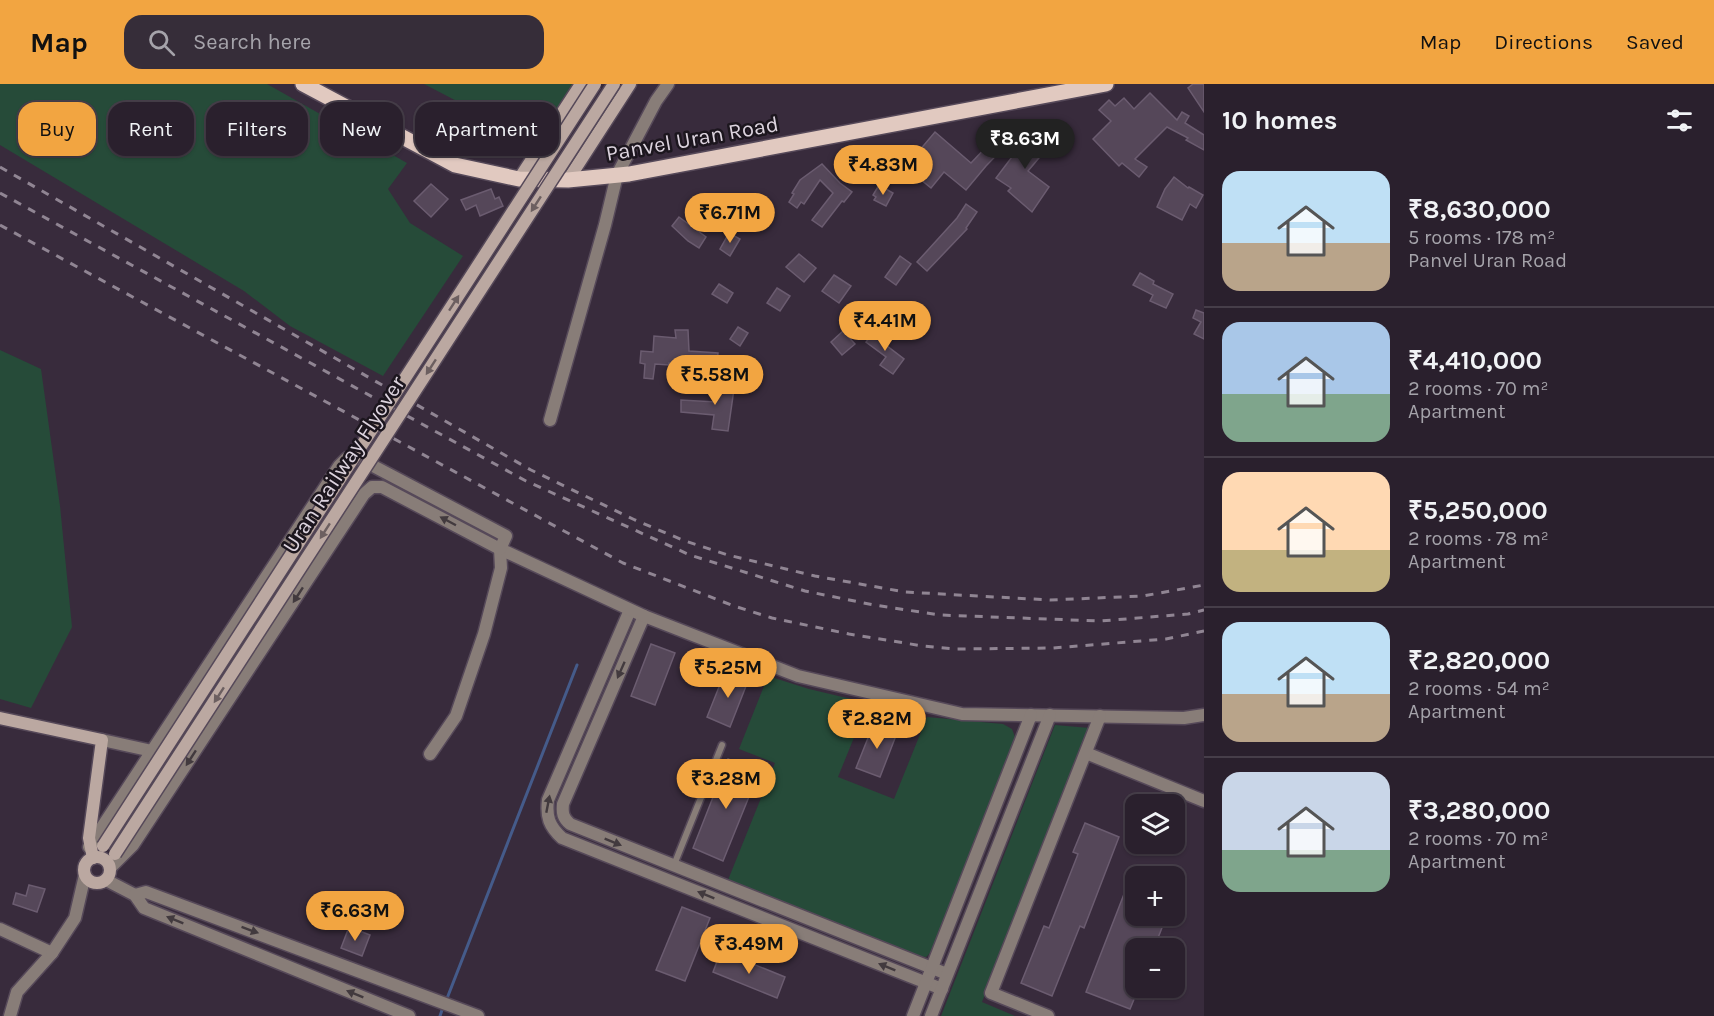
<!DOCTYPE html>
<meta charset="utf-8">
<style>
:root{--surface:#2a202d;--page:#362d39;--text:#f1f3f6;--muted:#a5a3aa;--line:#463e49;--accent:#f2a541}
body{margin:0;font-family:Karla,sans-serif;background:var(--page);color:var(--text);height:100vh;display:flex;flex-direction:column;font-size:22px;white-space:nowrap}
*{box-sizing:border-box;margin:0}
p{font-size:20px;color:var(--muted)}
.icon{flex:none;width:33px;height:33px;fill:none;stroke:currentColor;stroke-width:2;stroke-linecap:round;stroke-linejoin:round}
.map{position:relative;flex:1;overflow:hidden}
.side{display:flex;flex-direction:column;background:var(--surface);width:510px}
.side>*{flex:none}
.hud{position:absolute;left:18px;top:18px;width:570px;height:54px;display:flex;gap:12px}
.buttons{position:absolute;left:1125px;top:710px;display:grid;gap:12px}
.buttons a{display:grid;place-items:center;width:60px;height:60px;border-radius:12px;background:var(--surface);box-shadow:0 2px 4px #0004,0 0 0 2px var(--line);font-size:30px}
.price{position:absolute;translate:-50% -51px;padding:0 14px;border-radius:21px;background:var(--accent);color:#111;font-size:20px;line-height:39px;filter:drop-shadow(0 2px 3px #0008)}
.price::after{content:'';position:absolute;left:50%;top:36px;width:18px;height:14px;margin-left:-9px;background:inherit;clip-path:polygon(0 0,100% 0,50% 100%)}
.price.on{background:#222;color:#fff}
ul{padding:0;list-style:none}
li{display:flex;align-items:center;gap:18px;height:150px;padding:0 18px}
li+li{border-top:2px solid var(--line)}
li span{display:grid;place-items:center;flex:none;width:168px;height:120px;border-radius:18px;color:#555}
li>.icon{margin-inline-start:auto}
span .icon{width:72px;height:72px;fill:#fffc;stroke-width:1}
li b{font-size:26px}
h2{display:flex;justify-content:space-between;align-items:center;height:72px;padding:0 18px;font-size:26px}
.tag{padding:0 21px;border-radius:18px;background:var(--surface);box-shadow:0 2px 4px #0004,0 0 0 2px var(--line);font-size:21px;line-height:54px}
.tag.on{background:var(--accent);color:#111}
header{display:flex;align-items:center;gap:36px;box-sizing:border-box;height:84px;padding:0 30px;background:var(--accent);color:#111}
header strong{font-size:28px}
nav{display:flex;gap:33px;margin-inline-start:auto;font-size:21px}
.search{width:420px;height:54px;background:var(--page);display:flex;align-items:center;gap:15px;box-sizing:border-box;padding:0 21px;border-radius:18px;color:var(--muted);font-size:22px}
main{display:flex;flex:1;min-height:0}
.map>svg:first-child{display:block}
.green{fill:#264b39}
.lines{fill:none;stroke-linecap:round;stroke-linejoin:round}
.stream{stroke:#455b8a;stroke-width:3}
.building{fill:#554759;stroke:#6b5c70;stroke-width:1.5}
.service-casing{stroke:#564959;stroke-width:9}
.minor-casing{stroke:#564959;stroke-width:15}
.tertiary-casing{stroke:#564959;stroke-width:15}
.secondary-casing{stroke:#564959;stroke-width:15}
.primary-casing{stroke:#564959;stroke-width:18}
.service{stroke:#887d78;stroke-width:6}
.minor{stroke:#887d78;stroke-width:12}
.tertiary{stroke:#887d78;stroke-width:12}
.secondary{stroke:#bba8a1;stroke-width:12}
.primary{stroke:#e1c9c0;stroke-width:15}
.rail{stroke:#908593;stroke-width:3;stroke-dasharray:8 8;stroke-linecap:butt}
.secondary-bridge-casing{stroke:#564959;stroke-width:15;stroke-linecap:butt}
.secondary-bridge{stroke:#bba8a1;stroke-width:12}
.oneway{fill:#6c5f60}
.oneway2{fill:#423a3e}
.labels{text-anchor:middle;stroke-width:5;stroke-linejoin:round;paint-order:stroke}
.street-label{font-size:22px;fill:#dcd3de;stroke:#1c161e}
</style>
<header>
<strong>Map</strong>
<div class="search"><svg class="icon" aria-label="search" viewBox="0 0 24 24"><circle cx="10" cy="10" r="6"/><path d="M15 15l6 6"/></svg>Search here</div>
<nav><a>Map</a><a>Directions</a><a>Saved</a></nav>
</header>
<main>
<div class="map">
<svg width="1204" height="932" viewBox="0 0 1204 932">
<rect width="100%" height="100%" fill="#382b3c"/>
<g class="green">
<polygon points="0,0 267,0 407,79 388,105 410,139 463,172 383,292 290,242 244,207 0,61"/>
<polygon points="424,0 573,0 544,44 472,25"/>
<polygon points="0,266 41,285 60,422 72,543 31,624 0,615"/>
<polygon points="768,592 809,605 868,619 838,693 894,715 927,633 1003,640 1012,645 1015,653 1013,662 931,868 926,873 919,872 728,796 775,679 739,665"/>
<polygon points="1055,641 1090,644 982,918 1015,932 941,932"/>
</g>
<g class="lines">
<g class="stream">
<polyline points="446,917 577,581"/>
<polyline points="440,932 443,923"/>
</g>
</g>
<g class="building">
<polygon points="1193,0 1204,0 1204,28 1188,4"/>
<polygon points="1150,9 1177,36 1182,28 1189,32 1185,39 1204,51 1204,66 1186,56 1188,54 1167,43 1135,75 1147,83 1139,93 1122,79 1119,82 1093,55 1111,37 1099,26 1109,16 1115,22 1124,14 1134,25"/>
<polygon points="1002,37 1014,53 986,82 966,106 944,88 931,104 893,73 899,64 913,74 935,48 971,79 989,60 978,50"/>
<polygon points="1023,38 1049,62 1028,87 1049,103 1032,128 1008,107 1011,104 996,94 1027,53 1016,44"/>
<polygon points="882,71 893,80 879,98 867,89"/>
<polygon points="822,80 840,99 852,108 844,118 842,117 822,143 812,136 833,109 820,96 804,120 801,118 797,124 789,118 794,110 792,109 800,96"/>
<polygon points="1174,93 1188,104 1189,103 1203,111 1196,124 1190,120 1182,136 1157,123 1165,105"/>
<polygon points="431,100 448,115 431,133 414,117"/>
<polygon points="879,101 893,109 886,122 874,116 876,113 873,111"/>
<polygon points="491,105 495,115 499,113 503,122 480,132 476,121 466,126 461,116"/>
<polygon points="966,120 977,128 966,144 967,145 927,187 917,178 957,134"/>
<polygon points="679,133 706,153 699,164 688,157 672,142"/>
<polygon points="729,149 740,155 730,172 720,165"/>
<polygon points="799,170 816,184 804,198 786,183"/>
<polygon points="900,172 911,180 896,201 885,193"/>
<polygon points="1140,189 1154,197 1153,200 1173,210 1166,224 1150,217 1153,211 1133,201"/>
<polygon points="834,191 851,202 839,219 822,207"/>
<polygon points="719,200 733,209 727,219 712,210"/>
<polygon points="777,204 790,212 780,227 767,219"/>
<polygon points="1196,226 1204,229 1204,255 1194,250 1201,238 1193,234"/>
<polygon points="738,243 748,249 740,262 730,255"/>
<polygon points="876,245 886,253 882,258 904,275 893,290 880,281 886,273 866,258"/>
<polygon points="675,246 688,246 689,267 718,269 716,292 698,293 698,281 669,279 669,281 655,280 653,295 644,294 645,280 640,279 641,267 653,268 654,252 676,254"/>
<polygon points="843,247 855,260 842,271 831,258"/>
<polygon points="719,295 735,298 728,347 712,345 714,331 681,328 681,316 716,318"/>
<polygon points="651,560 675,569 655,621 631,612"/>
<polygon points="725,588 748,597 730,643 707,633"/>
<polygon points="874,639 897,649 880,693 856,684"/>
<polygon points="728,675 759,688 723,777 693,764"/>
<polygon points="1085,739 1119,753 1084,844 1080,842 1052,912 1021,899 1044,842 1049,844 1078,770 1073,768"/>
<polygon points="29,801 45,805 37,828 13,820 16,809 26,812"/>
<polygon points="1126,805 1136,809 1136,831 1167,831 1154,864 1136,864 1136,903 1139,903 1130,925 1086,908"/>
<polygon points="682,823 710,834 685,897 656,886"/>
<polygon points="349,843 370,851 362,872 341,864"/>
<polygon points="721,867 785,893 777,914 713,888"/>
</g>
<g class="lines">
<g class="service-casing">
<polyline id="service" points="674,781 722,661"/>
</g>
<g class="minor-casing">
<g id="minor">
<polyline points="550,336 605,141 617,91"/>
<path d="M630,526L548,716C546,733 549,742 562,754L942,905"/>
<path d="M644,532L563,720C562,729 563,734 570,740L947,890"/>
<polyline points="1086,669 1204,717"/>
<polyline points="430,670 456,632 484,550 501,484 500,465 644,532 798,592 962,630 1184,634 1204,631"/>
<polyline points="0,845 52,869 17,908 10,932"/>
<polyline points="52,869 75,834 85,791"/>
<polyline points="913,932 1031,631"/>
<polyline points="931,932 1050,631"/>
<polyline points="1048,932 991,909 1100,632"/>
</g>
</g>
<g class="tertiary-casing">
<g id="tertiary">
<polyline points="617,91 656,17 668,0"/>
<polyline points="102,656 152,667"/>
<polyline points="89,763 339,382 347,374 358,374 506,452 500,465 382,403 372,403 364,410 133,761 110,784"/>
<polyline points="106,796 135,811 144,824 409,932"/>
<polyline points="135,811 146,808 478,932"/>
</g>
</g>
<g class="secondary-casing">
<g id="secondary">
<polyline points="519,95 581,0"/>
<polyline points="568,96 630,0"/>
<polyline points="0,634 102,656 89,754 93,774"/>
<circle cx="97" cy="786" r="13"/>
</g>
</g>
<g class="primary-casing">
<polyline id="primary" points="303,0 455,81 519,95 568,96 629,90 1106,0"/>
</g>
<use href="#service" class="service"/>
<use href="#minor" class="minor"/>
<use href="#tertiary" class="tertiary"/>
<use href="#secondary" class="secondary"/>
<use href="#primary" class="primary"/>
<g class="rail">
<polyline points="0,83 531,386 635,436 685,457 728,471 815,492 905,508 1050,516 1143,512 1204,501"/>
<polyline points="0,109 526,397 690,471 805,507 874,521 940,531 1100,537 1188,530 1204,526"/>
<polyline points="0,141 623,479 734,522 772,534 849,550 923,562 954,565 1053,564 1166,555 1204,547"/>
</g>
<g class="secondary-bridge-casing">
<g id="secondary-bridge">
<polyline points="103,762 595,0"/>
<polyline points="115,770 614,0"/>
</g>
</g>
<use href="#secondary-bridge" class="secondary-bridge"/>
</g>
<defs><path id="oneway-solid" d="M-6-.8H1V-3.2L6.5 0L1 3.2V.8H-6Z" transform="scale(1.5)"/></defs>
<g class="oneway">
<use href="#oneway-solid" transform="translate(536 120) rotate(123)"/>
<use href="#oneway-solid" transform="translate(454 219) rotate(-57)"/>
<use href="#oneway-solid" transform="translate(431 283) rotate(123)"/>
<use href="#oneway-solid" transform="translate(325 447) rotate(123)"/>
<use href="#oneway-solid" transform="translate(219 611) rotate(123)"/>
</g>
<g class="oneway2">
<use href="#oneway-solid" transform="translate(448 437) rotate(-152)"/>
<use href="#oneway-solid" transform="translate(298 511) rotate(123)"/>
<use href="#oneway-solid" transform="translate(621 586) rotate(114)"/>
<use href="#oneway-solid" transform="translate(191 674) rotate(123)"/>
<use href="#oneway-solid" transform="translate(548 720) rotate(-79)"/>
<use href="#oneway-solid" transform="translate(613 758) rotate(22)"/>
<use href="#oneway-solid" transform="translate(706 811) rotate(-158)"/>
<use href="#oneway-solid" transform="translate(175 836) rotate(-158)"/>
<use href="#oneway-solid" transform="translate(250 846) rotate(20)"/>
<use href="#oneway-solid" transform="translate(887 883) rotate(-158)"/>
<use href="#oneway-solid" transform="translate(355 910) rotate(-158)"/>
</g>
<g class="labels">
<g class="street-label">
<text transform="translate(692 54) rotate(-10)" y="8">Panvel Uran Road</text>
<text transform="translate(343 380) rotate(-57)" y="8">Uran Railway Flyover</text>
</g>
</g>
</svg>
<div class="buttons">
<a><svg class="icon" aria-label="layers" viewBox="0 0 24 24"><path d="M12 4l9 5-9 5-9-5zM3 14l9 5 9-5"/></svg></a>
<a>+</a>
<a>−</a>
</div>
<b class="price on" style="left:1025px;top:86px">₹8.63M</b>
<b class="price" style="left:883px;top:112px">₹4.83M</b>
<b class="price" style="left:730px;top:160px">₹6.71M</b>
<b class="price" style="left:885px;top:268px">₹4.41M</b>
<b class="price" style="left:715px;top:322px">₹5.58M</b>
<b class="price" style="left:728px;top:615px">₹5.25M</b>
<b class="price" style="left:877px;top:666px">₹2.82M</b>
<b class="price" style="left:726px;top:726px">₹3.28M</b>
<b class="price" style="left:355px;top:858px">₹6.63M</b>
<b class="price" style="left:749px;top:891px">₹3.49M</b>
<div class="hud">
<a class="tag on">Buy</a>
<a class="tag">Rent</a>
<a class="tag">Filters</a>
<a class="tag">New</a>
<a class="tag">Apartment</a>
</div>
</div>
<section class="side">
<h2>10 homes<svg class="icon" aria-label="filters" viewBox="0 0 24 24"><path d="M4 7h16M4 17h16"/><circle cx="9" cy="7" r="2"/><circle cx="15" cy="17" r="2"/></svg></h2>
<ul>
<li><span style="background:linear-gradient(#bfe0f5 60%,#b9a48a 0)"><svg class="icon" aria-label="home" viewBox="0 0 24 24"><path d="M3 11l9-7 9 7M6 9v11h12V9"/></svg></span><div><b>₹8,630,000</b><p>5 rooms · 178 m²</p><p>Panvel Uran Road</p></div></li>
<li><span style="background:linear-gradient(#a9c7e8 60%,#7fa58c 0)"><svg class="icon" aria-label="home" viewBox="0 0 24 24"><path d="M3 11l9-7 9 7M6 9v11h12V9"/></svg></span><div><b>₹4,410,000</b><p>2 rooms · 70 m²</p><p>Apartment</p></div></li>
<li><span style="background:linear-gradient(#ffd9b3 65%,#c2b280 0)"><svg class="icon" aria-label="home" viewBox="0 0 24 24"><path d="M3 11l9-7 9 7M6 9v11h12V9"/></svg></span><div><b>₹5,250,000</b><p>2 rooms · 78 m²</p><p>Apartment</p></div></li>
<li><span style="background:linear-gradient(#bfe0f5 60%,#b9a48a 0)"><svg class="icon" aria-label="home" viewBox="0 0 24 24"><path d="M3 11l9-7 9 7M6 9v11h12V9"/></svg></span><div><b>₹2,820,000</b><p>2 rooms · 54 m²</p><p>Apartment</p></div></li>
<li><span style="background:linear-gradient(#c9d6e8 65%,#7fa58c 0)"><svg class="icon" aria-label="home" viewBox="0 0 24 24"><path d="M3 11l9-7 9 7M6 9v11h12V9"/></svg></span><div><b>₹3,280,000</b><p>2 rooms · 70 m²</p><p>Apartment</p></div></li>
</ul>
</section>
</main>
